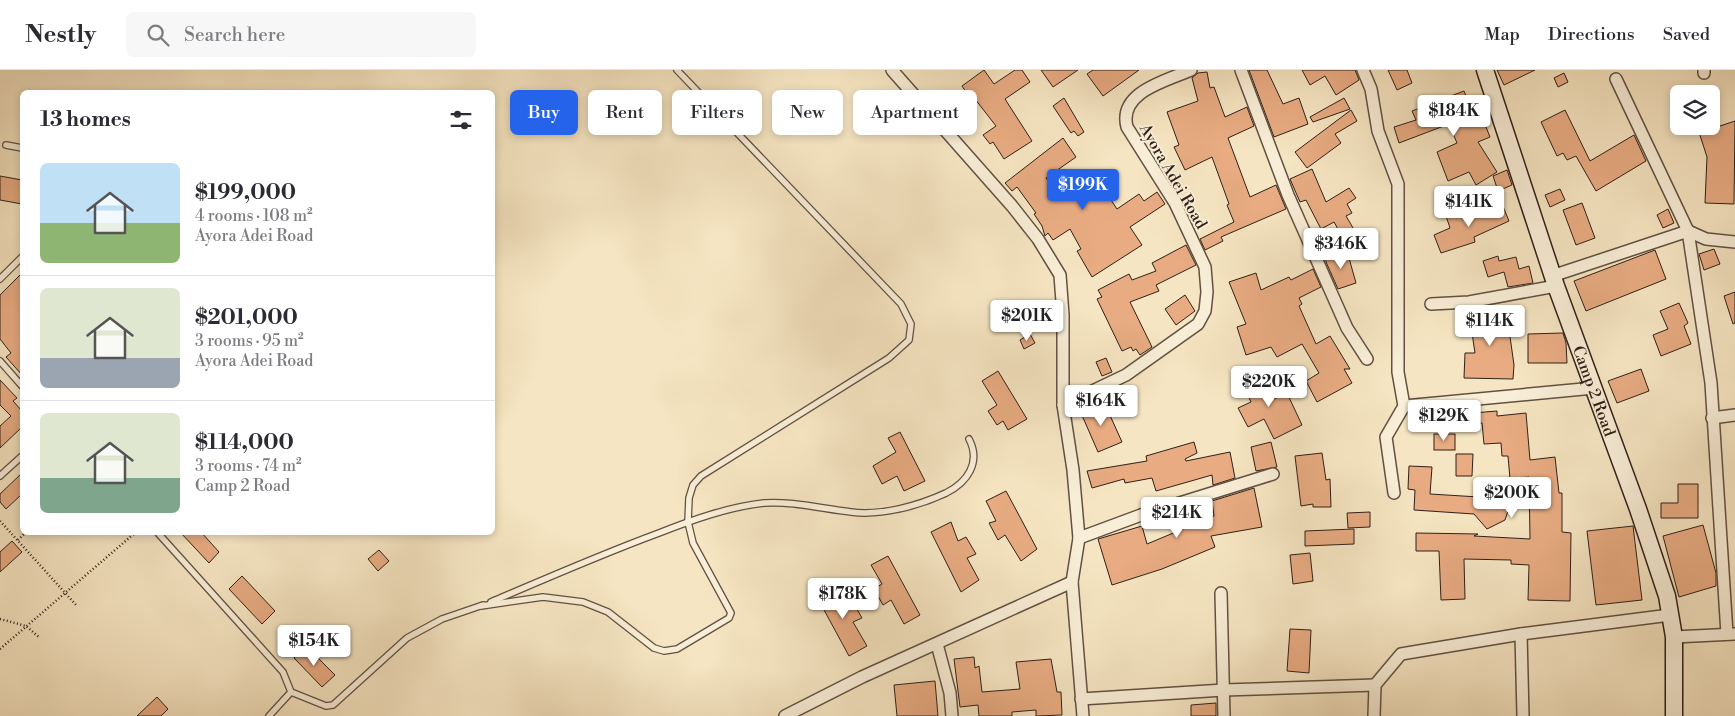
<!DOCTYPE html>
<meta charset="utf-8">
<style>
:root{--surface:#fff;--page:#f7f7f7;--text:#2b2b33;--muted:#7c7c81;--line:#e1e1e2;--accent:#2563eb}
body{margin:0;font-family:"Libre Bodoni",serif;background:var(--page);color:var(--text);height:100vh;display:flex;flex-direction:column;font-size:19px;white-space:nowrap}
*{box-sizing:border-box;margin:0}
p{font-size:16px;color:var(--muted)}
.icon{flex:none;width:28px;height:28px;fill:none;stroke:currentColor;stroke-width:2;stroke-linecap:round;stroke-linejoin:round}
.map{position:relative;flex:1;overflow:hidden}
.panel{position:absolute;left:20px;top:20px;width:475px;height:445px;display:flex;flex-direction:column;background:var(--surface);border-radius:8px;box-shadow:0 2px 8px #0003}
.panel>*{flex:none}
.guide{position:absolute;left:510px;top:20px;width:475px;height:45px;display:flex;gap:10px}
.fabs{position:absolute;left:1670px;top:15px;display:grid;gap:10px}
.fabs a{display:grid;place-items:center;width:50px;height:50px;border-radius:8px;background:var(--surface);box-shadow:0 2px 8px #0003;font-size:25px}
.price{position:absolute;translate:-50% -42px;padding:0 11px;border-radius:5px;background:#fff;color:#222;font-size:16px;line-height:32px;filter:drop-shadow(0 1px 2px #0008)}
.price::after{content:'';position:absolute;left:50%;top:30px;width:15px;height:11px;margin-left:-8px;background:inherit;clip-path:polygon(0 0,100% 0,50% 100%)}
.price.active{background:var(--accent);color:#fff}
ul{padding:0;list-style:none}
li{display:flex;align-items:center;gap:15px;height:125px;padding:0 20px}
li+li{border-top:1px solid var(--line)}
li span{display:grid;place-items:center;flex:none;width:140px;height:100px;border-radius:8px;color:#555}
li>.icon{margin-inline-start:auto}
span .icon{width:60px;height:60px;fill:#fffc;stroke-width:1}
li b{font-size:21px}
h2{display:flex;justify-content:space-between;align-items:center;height:60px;padding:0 20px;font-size:21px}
.pill{padding:0 18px;border-radius:8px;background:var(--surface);box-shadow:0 2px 8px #0003;font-size:18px;line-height:45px}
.pill.active{background:var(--accent);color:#fff}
header{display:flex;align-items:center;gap:30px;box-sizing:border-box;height:70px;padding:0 25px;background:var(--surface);border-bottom:1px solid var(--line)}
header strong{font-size:24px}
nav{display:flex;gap:28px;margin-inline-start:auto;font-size:18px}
.search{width:350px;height:45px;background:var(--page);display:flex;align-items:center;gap:12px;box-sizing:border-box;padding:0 18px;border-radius:8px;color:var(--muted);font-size:19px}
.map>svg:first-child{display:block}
.building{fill:#e8ab82;stroke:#2f2019}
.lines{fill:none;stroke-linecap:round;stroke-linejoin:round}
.lane-casing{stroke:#615143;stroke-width:8}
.street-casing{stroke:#615143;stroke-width:14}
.secondary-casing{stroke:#2f2019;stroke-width:19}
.path{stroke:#2f2019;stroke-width:2.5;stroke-dasharray:1 2.5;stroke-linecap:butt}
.lane{stroke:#f9eed7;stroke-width:5.5}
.street{stroke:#f9eed7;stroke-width:11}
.secondary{stroke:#f9eed7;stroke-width:16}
.labels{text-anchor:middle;stroke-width:4;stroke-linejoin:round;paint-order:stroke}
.street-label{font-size:16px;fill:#2f2019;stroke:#f9eed7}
</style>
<header>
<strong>Nestly</strong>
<div class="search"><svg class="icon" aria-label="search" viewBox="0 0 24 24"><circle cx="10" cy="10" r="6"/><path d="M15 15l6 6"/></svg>Search here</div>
<nav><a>Map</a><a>Directions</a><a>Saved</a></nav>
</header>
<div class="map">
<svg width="1735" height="646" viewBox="0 0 1735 646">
<rect width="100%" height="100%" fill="#f6e5c2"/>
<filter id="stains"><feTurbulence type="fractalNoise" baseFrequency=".004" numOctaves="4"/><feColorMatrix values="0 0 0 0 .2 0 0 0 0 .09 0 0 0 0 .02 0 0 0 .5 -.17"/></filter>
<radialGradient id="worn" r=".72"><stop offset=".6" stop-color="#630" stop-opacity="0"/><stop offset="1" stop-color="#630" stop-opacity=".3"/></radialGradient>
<g class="building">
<polygon points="984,0 994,14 1015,0 1022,0 1030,12 1005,29 1032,71 1004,89 993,72 990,74 983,65 996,56 975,29 972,31 962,16"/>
<polygon points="1041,0 1078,0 1053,17"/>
<polygon points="1093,0 1139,0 1103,26 1087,4"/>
<polygon points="1249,0 1267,0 1283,34 1299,28 1308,54 1274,67"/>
<polygon points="1302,0 1355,0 1359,10 1336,25 1325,6 1310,15"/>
<polygon points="1388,0 1407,0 1412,13 1397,20"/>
<polygon points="1497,0 1535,0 1504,15"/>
<polygon points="1207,2 1210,18 1214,17 1225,47 1247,37 1254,56 1228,68 1250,127 1276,115 1286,139 1221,167 1223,171 1205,180 1200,169 1234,152 1227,135 1229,134 1212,87 1185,100 1174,77 1179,75 1167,42 1198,31 1192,8 1198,3"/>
<polygon points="1564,3 1568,12 1558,17 1554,8"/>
<polygon points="1464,21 1475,50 1482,47 1490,67 1478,72 1497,102 1476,115 1469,102 1448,111 1437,82 1457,73 1449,54 1399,73 1394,57 1416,50 1412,41"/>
<polygon points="1064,28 1084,62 1078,66 1074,61 1071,63 1053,36"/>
<polygon points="1344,28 1350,39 1313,52 1310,47"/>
<polygon points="1351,40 1357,51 1335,64 1341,73 1307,98 1295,82"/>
<polygon points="1565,40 1590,91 1634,65 1646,91 1596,121 1576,86 1567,90 1563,83 1557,86 1541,52"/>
<polygon points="1735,51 1734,134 1705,133 1707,87 1697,56 1720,56"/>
<polygon points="1063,68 1076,87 1046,108 1059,126 1061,125 1064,129 1097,109 1117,139 1139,124 1144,131 1157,122 1165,134 1130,157 1142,175 1092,207 1077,181 1081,179 1070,159 1053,170 1048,163 1045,166 1042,156 1034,144 1036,143 1017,117 1012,121 1005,113"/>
<polygon points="1312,99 1326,132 1349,118 1356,128 1347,134 1352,143 1346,146 1359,168 1347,175 1334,152 1321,159 1306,130 1300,132 1290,109"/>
<polygon points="1507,100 1512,115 1498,121 1493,106"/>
<polygon points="0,106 22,110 22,134 0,130"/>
<polygon points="1560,119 1565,130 1550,137 1545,125"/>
<polygon points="1582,133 1595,168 1576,175 1563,140"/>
<polygon points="1502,134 1509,151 1474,167 1475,172 1441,183 1434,165 1450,158 1446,146 1465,140 1468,150"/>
<polygon points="1668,139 1674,153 1663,158 1657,145"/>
<polygon points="1186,175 1196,195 1156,215 1159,221 1130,232 1152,277 1140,285 1136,279 1133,281 1131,277 1122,281 1097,229 1102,227 1098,220 1129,204 1132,210 1156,201 1152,193"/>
<polygon points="1714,179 1720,194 1704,200 1699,184"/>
<polygon points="1655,180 1666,209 1586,241 1574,211"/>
<polygon points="1347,181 1356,213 1338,219 1326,192 1326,188"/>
<polygon points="1498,186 1499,191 1516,187 1519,199 1529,196 1533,213 1508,217 1504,202 1488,207 1483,191"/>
<polygon points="1313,199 1321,217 1299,228 1302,234 1299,236 1316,274 1330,266 1350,299 1344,299 1352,313 1317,332 1306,311 1319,303 1302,274 1277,287 1271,277 1246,285 1237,257 1246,254 1229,212 1256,203 1261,220 1289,207 1291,210"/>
<polygon points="22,203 22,305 6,287 11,283 0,269 0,225"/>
<polygon points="1735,222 1735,253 1733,254 1724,226"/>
<polygon points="1185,225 1195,241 1176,255 1165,239"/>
<polygon points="1679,233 1688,253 1684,256 1691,274 1661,286 1653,265 1668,259 1660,241"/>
<polygon points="1506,238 1514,295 1513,309 1464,308 1465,283 1475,283 1469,243"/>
<polygon points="1563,263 1566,273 1567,293 1528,293 1528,264"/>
<polygon points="1030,264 1035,273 1024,279 1020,270"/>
<polygon points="1106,288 1112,302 1102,306 1096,292"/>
<polygon points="1641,299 1649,321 1617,333 1608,311"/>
<polygon points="998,301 1027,349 1008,360 1003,351 997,355 988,341 997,335 982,311"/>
<polygon points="1261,304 1274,329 1287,323 1302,355 1274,369 1264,349 1248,357 1238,338 1251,332 1242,313"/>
<polygon points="0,310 17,328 13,331 22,341 22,357 0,378 0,356 11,346 0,335"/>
<polygon points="1104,332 1122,372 1098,382 1081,343"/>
<polygon points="1472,337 1473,343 1497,341 1497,346 1526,343 1530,390 1555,387 1559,423 1562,423 1562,462 1571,463 1570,531 1528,530 1529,495 1511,494 1511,490 1464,489 1465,529 1441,530 1439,481 1416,481 1416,463 1478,464 1474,466 1530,469 1529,407 1510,409 1508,386 1502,386 1501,373 1484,374 1482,353 1454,357 1452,339"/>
<polygon points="900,362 925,411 904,421 897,406 882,414 873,396 896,382 888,368"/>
<rect x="1434" y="364" width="21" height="16"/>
<polygon points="1194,372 1197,383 1185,389 1186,391 1230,382 1235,408 1213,415 1212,405 1156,421 1152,408 1125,413 1124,409 1092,418 1087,401 1147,391 1146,386"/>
<polygon points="1271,372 1277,397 1256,401 1251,377"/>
<polygon points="1322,383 1326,410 1330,409 1331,437 1313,437 1313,434 1301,436 1295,386"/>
<polygon points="1456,384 1473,384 1472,406 1456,406"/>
<polygon points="1409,396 1432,397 1430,424 1479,427 1483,422 1495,421 1505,427 1509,438 1505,450 1487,459 1474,444 1414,440 1415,420 1408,419"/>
<polygon points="22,403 22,424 6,439 0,432 0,424"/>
<polygon points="1678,414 1698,414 1698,448 1661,448 1661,433 1678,433"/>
<polygon points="1254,418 1262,457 1211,466 1215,477 1162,499 1112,515 1098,469 1142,456 1147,474 1214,446 1212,431"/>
<polygon points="1006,421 1037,479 1021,491 1005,465 998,470 989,453 996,451 986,431"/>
<polygon points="1370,442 1370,457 1348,458 1347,443"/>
<polygon points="951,452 958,471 966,467 976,484 967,488 979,510 961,522 931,462"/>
<polygon points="1703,455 1716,503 1716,516 1679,527 1663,466"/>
<polygon points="1633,456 1642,530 1596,535 1587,461"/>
<polygon points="1354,459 1354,474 1305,476 1305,461"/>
<polygon points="180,462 201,462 219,482 209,493"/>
<polygon points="12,471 22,482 0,502 0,482"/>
<polygon points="379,480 389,491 378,501 368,489"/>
<polygon points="1310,483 1313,511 1293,514 1290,485"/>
<polygon points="888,486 920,545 904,554 891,530 883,535 874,519 882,514 871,495"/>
<polygon points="242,506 275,541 262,554 229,519"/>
<polygon points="836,516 848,537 854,534 862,548 853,552 867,576 849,586 817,527"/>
<polygon points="1290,559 1311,560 1309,603 1287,601"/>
<polygon points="306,576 335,605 322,617 294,588"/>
<polygon points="974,587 975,598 979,596 982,622 1020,619 1016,592 1051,589 1057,622 1061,622 1062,645 1036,646 1036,640 1012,642 1012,646 979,646 978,635 960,637 954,589"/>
<polygon points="935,611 938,646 897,646 894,615"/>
<polygon points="157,627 168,639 161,646 137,646"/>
<polygon points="1216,633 1216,646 1191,646 1191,635"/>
</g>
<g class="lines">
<g class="lane-casing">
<g id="lane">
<polyline points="6,75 22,78"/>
<polyline points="0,209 22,187"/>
<polyline points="0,291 22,316"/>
<polyline points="0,406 22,386"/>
<polyline points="157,462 283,602 291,622 269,646"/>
<path d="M491,532C547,508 602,484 659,463C692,450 728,437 764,433C792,431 823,439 851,442C881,446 918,436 946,423C968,412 981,392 969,369"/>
<polyline points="481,536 543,527 583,532 608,542 654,578 664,581 677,579 729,548 731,543 693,473 688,452 689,428 693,415 701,406 889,288 909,270 911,254 901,234 677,0"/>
<polyline points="291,622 326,636 333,635 407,568 442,549 483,535"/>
</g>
</g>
<g class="street-casing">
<g id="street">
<polyline points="892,0 1012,136 1038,169 1060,205 1063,245 1063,335 1073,400 1079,468 1072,512 1083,646"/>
<polyline points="1241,0 1288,125 1347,258 1367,289"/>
<polyline points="1363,0 1371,19 1378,61 1398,114 1398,302 1404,336 1386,367 1394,423"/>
<polyline points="1704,0 1704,3"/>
<polyline points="1616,9 1688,161 1711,313 1727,564"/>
<polyline points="1552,206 1688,161 1706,169 1735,172"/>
<polyline points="1431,234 1469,232 1556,216"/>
<path d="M1063,335L1126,305L1198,254L1205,241L1207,222L1205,197L1175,133L1127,57C1118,22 1166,11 1191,0"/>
<polyline points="1404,336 1594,318"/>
<polyline points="1712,348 1735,345"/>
<polyline points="1079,468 1141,445 1273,404"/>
<polyline points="1221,523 1224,646"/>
<polyline points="1521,564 1523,646"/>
<polyline points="1674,567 1735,564"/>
<polyline points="937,574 950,623 952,646"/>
<polyline points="1081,629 1224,620 1375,615"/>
<polyline points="785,646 862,607 1072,512"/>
<polyline points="1374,646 1375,615 1401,584 1521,564 1670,545"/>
</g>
</g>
<g class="secondary-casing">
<g id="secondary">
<path id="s1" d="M1485,0L1556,216L1638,439L1667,526L1674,567V646"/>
</g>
</g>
<g class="path">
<polyline points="0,451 77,536"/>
<polyline points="18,470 26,462"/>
<polyline points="0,549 26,556 40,568"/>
<polyline points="0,579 136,462"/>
</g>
<use href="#lane" class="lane"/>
<use href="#street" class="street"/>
<use href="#secondary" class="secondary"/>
</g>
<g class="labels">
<g class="street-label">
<text transform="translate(1174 106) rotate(60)" y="6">Ayora Adei Road</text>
<text dy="6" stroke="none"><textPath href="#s1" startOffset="339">Camp 2 Road</textPath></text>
</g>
</g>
<rect width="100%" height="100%" filter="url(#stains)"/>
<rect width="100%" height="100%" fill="url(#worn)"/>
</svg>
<div class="fabs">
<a><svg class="icon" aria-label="layers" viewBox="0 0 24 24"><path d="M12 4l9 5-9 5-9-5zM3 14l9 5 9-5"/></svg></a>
</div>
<b class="price" style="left:1454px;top:67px">$184K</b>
<b class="price active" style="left:1083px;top:141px">$199K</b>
<b class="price" style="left:1469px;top:158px">$141K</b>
<b class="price" style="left:1341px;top:200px">$346K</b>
<b class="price" style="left:1027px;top:272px">$201K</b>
<b class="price" style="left:1490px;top:277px">$114K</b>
<b class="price" style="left:1269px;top:338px">$220K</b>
<b class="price" style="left:1101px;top:357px">$164K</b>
<b class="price" style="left:1444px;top:372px">$129K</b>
<b class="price" style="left:1512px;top:449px">$200K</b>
<b class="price" style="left:1177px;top:469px">$214K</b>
<b class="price" style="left:843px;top:550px">$178K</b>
<b class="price" style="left:314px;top:597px">$154K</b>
<div class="guide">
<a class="pill active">Buy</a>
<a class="pill">Rent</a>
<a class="pill">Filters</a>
<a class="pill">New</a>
<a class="pill">Apartment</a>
</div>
<section class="panel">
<h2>13 homes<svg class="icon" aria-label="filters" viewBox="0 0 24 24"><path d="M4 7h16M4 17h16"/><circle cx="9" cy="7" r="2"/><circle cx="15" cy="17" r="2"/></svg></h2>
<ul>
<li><span style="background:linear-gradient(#bfe0f5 60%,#8fb573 0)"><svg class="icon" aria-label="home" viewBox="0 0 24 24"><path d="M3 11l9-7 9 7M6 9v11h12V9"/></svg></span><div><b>$199,000</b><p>4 rooms · 108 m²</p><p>Ayora Adei Road</p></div></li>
<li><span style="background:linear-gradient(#dfe7d0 70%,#9aa5b1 0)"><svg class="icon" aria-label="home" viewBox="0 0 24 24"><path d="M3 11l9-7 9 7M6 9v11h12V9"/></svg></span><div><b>$201,000</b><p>3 rooms · 95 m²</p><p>Ayora Adei Road</p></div></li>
<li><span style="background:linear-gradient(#dfe7d0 65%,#7fa58c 0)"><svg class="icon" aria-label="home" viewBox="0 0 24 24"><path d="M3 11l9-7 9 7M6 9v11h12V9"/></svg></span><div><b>$114,000</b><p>3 rooms · 74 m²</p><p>Camp 2 Road</p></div></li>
</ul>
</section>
</div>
